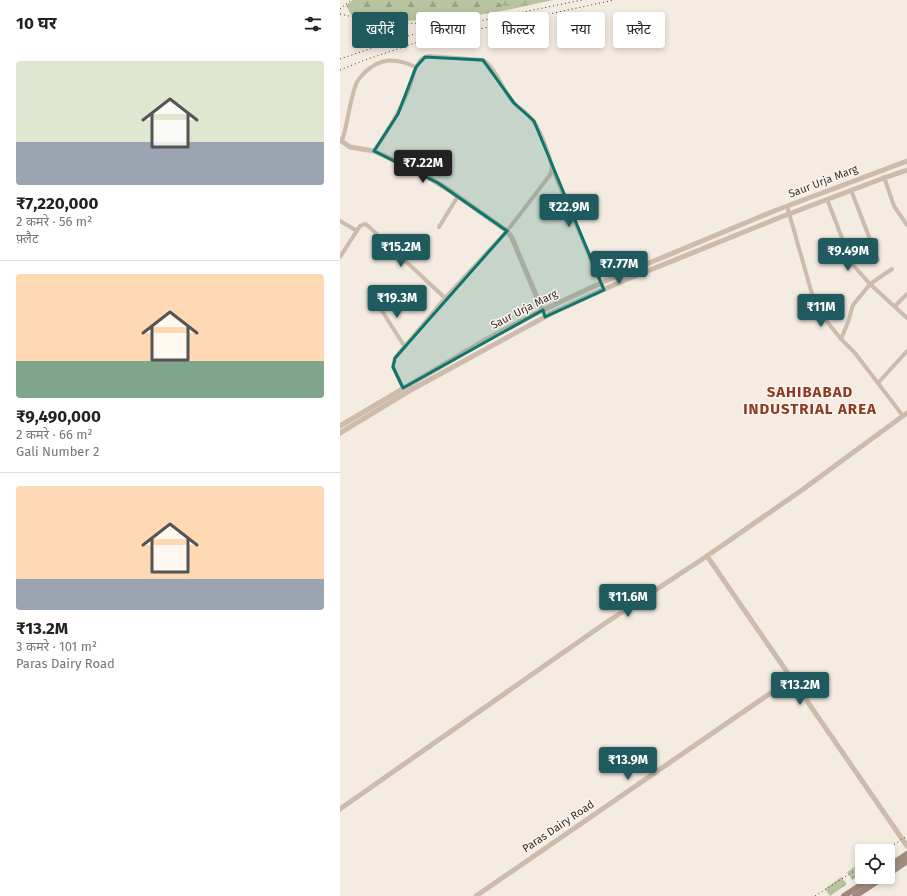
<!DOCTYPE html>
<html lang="hi">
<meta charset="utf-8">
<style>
:root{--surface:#fff;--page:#f2f2f2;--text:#222;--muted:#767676;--line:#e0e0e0;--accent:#1f5a5e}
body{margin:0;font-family:"Fira Sans","Noto Sans Devanagari",sans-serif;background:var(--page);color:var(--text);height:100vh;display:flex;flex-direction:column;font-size:15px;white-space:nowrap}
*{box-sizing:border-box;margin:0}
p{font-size:13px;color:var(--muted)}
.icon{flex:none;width:22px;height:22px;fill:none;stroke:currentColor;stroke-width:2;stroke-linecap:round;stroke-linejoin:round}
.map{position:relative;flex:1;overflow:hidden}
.details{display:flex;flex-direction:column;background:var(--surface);width:340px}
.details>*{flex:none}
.top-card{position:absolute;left:12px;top:12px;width:380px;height:36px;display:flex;gap:8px}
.fabs{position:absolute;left:515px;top:844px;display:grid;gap:8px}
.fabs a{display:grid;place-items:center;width:40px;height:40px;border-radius:4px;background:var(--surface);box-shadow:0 2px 6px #0003;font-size:20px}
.price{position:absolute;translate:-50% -34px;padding:0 9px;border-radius:4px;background:var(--accent);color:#fff;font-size:13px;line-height:26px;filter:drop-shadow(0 1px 2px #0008)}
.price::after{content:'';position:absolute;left:50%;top:24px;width:12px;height:9px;margin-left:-6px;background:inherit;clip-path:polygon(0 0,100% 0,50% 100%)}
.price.current{background:#222;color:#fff}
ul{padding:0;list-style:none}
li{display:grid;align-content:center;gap:8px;height:212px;padding:0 16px}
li+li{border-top:1px solid var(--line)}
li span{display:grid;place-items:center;height:124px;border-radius:4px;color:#555}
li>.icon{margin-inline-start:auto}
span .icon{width:72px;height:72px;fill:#fffc;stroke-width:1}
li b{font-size:17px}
h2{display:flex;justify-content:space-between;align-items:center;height:48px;padding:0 16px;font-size:17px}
.chip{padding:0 14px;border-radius:4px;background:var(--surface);box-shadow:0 2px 6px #0003;font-size:14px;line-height:36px}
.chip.current{background:var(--accent);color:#fff}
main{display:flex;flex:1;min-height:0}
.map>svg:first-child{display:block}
.forest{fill:url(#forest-firs)}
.wetland{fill:url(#wetland-marsh)}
.park{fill:url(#park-crowns)}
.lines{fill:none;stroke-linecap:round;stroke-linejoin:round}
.minor{stroke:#cdbbac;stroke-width:4}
.tertiary{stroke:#cdbbac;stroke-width:5}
.secondary{stroke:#a18a7d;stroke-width:6}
.rail{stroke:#3b302b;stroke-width:1;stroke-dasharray:1 3;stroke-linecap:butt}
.marked{fill:#0f766e;fill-opacity:0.2;stroke:#0f766e;stroke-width:3;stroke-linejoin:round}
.labels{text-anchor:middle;stroke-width:3;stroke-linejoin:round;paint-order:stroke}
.street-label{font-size:11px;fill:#3b302b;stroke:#fbf5ee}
.district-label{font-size:15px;font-weight:bold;letter-spacing:1px;fill:#8c3b22;stroke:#fbf5ee}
</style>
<main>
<section class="details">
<h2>10 घर<svg class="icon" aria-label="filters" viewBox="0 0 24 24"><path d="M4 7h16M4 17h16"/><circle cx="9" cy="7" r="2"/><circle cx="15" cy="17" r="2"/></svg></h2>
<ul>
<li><span style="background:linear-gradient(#dfe7d0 65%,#9aa5b1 0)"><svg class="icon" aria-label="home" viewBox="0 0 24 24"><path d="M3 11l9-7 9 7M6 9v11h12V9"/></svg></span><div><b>₹7,220,000</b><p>2 कमरे · 56 m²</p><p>फ़्लैट</p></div></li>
<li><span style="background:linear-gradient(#ffd9b3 70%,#7fa58c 0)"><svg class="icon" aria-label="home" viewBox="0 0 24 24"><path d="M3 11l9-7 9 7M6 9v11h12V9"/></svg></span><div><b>₹9,490,000</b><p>2 कमरे · 66 m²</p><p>Gali Number 2</p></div></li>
<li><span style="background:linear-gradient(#ffd9b3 75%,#9aa5b1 0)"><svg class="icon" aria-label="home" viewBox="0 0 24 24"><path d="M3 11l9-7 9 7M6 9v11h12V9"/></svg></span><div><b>₹13.2M</b><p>3 कमरे · 101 m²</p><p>Paras Dairy Road</p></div></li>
</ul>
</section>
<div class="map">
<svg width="567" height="896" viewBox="0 0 567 896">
<defs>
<pattern id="forest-firs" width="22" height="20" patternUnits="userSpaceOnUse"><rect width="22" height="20" fill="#b8c4a0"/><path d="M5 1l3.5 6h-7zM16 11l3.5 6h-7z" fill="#97a083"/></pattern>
<pattern id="wetland-marsh" width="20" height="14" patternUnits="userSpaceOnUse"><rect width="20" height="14" fill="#b8c4a0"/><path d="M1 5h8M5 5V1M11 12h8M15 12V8" fill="none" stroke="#97a083"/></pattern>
<pattern id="park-crowns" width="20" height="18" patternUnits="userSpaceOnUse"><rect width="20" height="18" fill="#b8c4a0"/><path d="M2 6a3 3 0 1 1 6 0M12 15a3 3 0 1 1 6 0" fill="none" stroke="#97a083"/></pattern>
</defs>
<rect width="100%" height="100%" fill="#f4ebe1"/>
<polygon class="forest" points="13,0 157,0 167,10 127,17 66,21 11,15 6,5"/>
<polygon class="wetland" points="157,0 213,0 167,10"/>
<g class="park">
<polygon points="522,862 522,874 512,880 507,872"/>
<polygon points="501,877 507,884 490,896 485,889"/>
</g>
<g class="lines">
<g class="minor">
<path d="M2,141C8,123 9,103 16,84C18,79 22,76 25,72C42,57 56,58 76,67"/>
<path d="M34,151C47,132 59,113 68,91C72,82 73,71 79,62C81,58 84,57 89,56L143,60C156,68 163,91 174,103C178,108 186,111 190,117C199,126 210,155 212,168L264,290"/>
<polyline points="544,177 554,206 567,225"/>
<polyline points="511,190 538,260"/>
<polyline points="487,199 512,264 530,284 567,318"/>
<polyline points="447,206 476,308 501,339 515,353 563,416"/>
<polyline points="0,221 17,231"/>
<polyline points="99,227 118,196"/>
<polyline points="0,257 20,226 25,224 27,225 105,298"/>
<polyline points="35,300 65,347"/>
<polyline points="555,306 567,294"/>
<polyline points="501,339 508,322 513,305 530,284 552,269"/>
<polyline points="538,383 567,351"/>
<polyline points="63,388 53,367 55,358 105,298 167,231 210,175 212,168"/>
</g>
<g class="tertiary">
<polyline points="0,140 10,147 34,151 81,173 109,190 167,231 172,238 203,312"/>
<polyline points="0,426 147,339 203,310 261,283 434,211 567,161"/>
<polyline points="0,433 69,391 212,313 278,283 441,217 541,179 567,170"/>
<polyline points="367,556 567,846"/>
<polyline points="0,809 264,624 367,556 462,490 567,413"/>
<polyline points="136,896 451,679"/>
</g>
<g class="secondary">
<polyline points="548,867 567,854"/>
<polyline points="548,874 567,861"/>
<polyline points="504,896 533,877"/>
<polyline points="515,896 544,877"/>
</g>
<g class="rail">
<polyline points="0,9 11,0"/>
<path d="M0,14C37,23 73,25 110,22"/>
<polyline points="0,59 71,35 242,0"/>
<polyline points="0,70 25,60 75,43 274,0"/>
<polyline points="544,851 567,836"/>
<polyline points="475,896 522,866"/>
</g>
</g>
<path class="marked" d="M85,57L143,60L174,103L194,121L264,290L205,317L203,310L63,388L53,367L55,358L167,231L98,183L34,151L58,114L76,67Z"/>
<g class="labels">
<g class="street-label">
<text transform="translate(483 181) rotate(-21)" y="4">Saur Urja Marg</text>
<text transform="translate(184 309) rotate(-27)" y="4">Saur Urja Marg</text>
<text transform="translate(218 826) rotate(-34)" y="4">Paras Dairy Road</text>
</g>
<g class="district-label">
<text x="470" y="397">SAHIBABAD<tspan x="470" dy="17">INDUSTRIAL AREA</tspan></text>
</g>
</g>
</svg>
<div class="fabs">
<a><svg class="icon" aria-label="locate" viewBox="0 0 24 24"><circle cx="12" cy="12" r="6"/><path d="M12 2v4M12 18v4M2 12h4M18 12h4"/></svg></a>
</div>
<b class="price current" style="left:83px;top:184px">₹7.22M</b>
<b class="price" style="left:229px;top:228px">₹22.9M</b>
<b class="price" style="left:61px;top:268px">₹15.2M</b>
<b class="price" style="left:508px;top:272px">₹9.49M</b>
<b class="price" style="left:279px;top:285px">₹7.77M</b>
<b class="price" style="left:57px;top:319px">₹19.3M</b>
<b class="price" style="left:481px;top:328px">₹11M</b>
<b class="price" style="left:288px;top:618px">₹11.6M</b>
<b class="price" style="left:460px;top:706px">₹13.2M</b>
<b class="price" style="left:288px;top:781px">₹13.9M</b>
<div class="top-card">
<a class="chip current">खरीदें</a>
<a class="chip">किराया</a>
<a class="chip">फ़िल्टर</a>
<a class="chip">नया</a>
<a class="chip">फ़्लैट</a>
</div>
</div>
</main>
